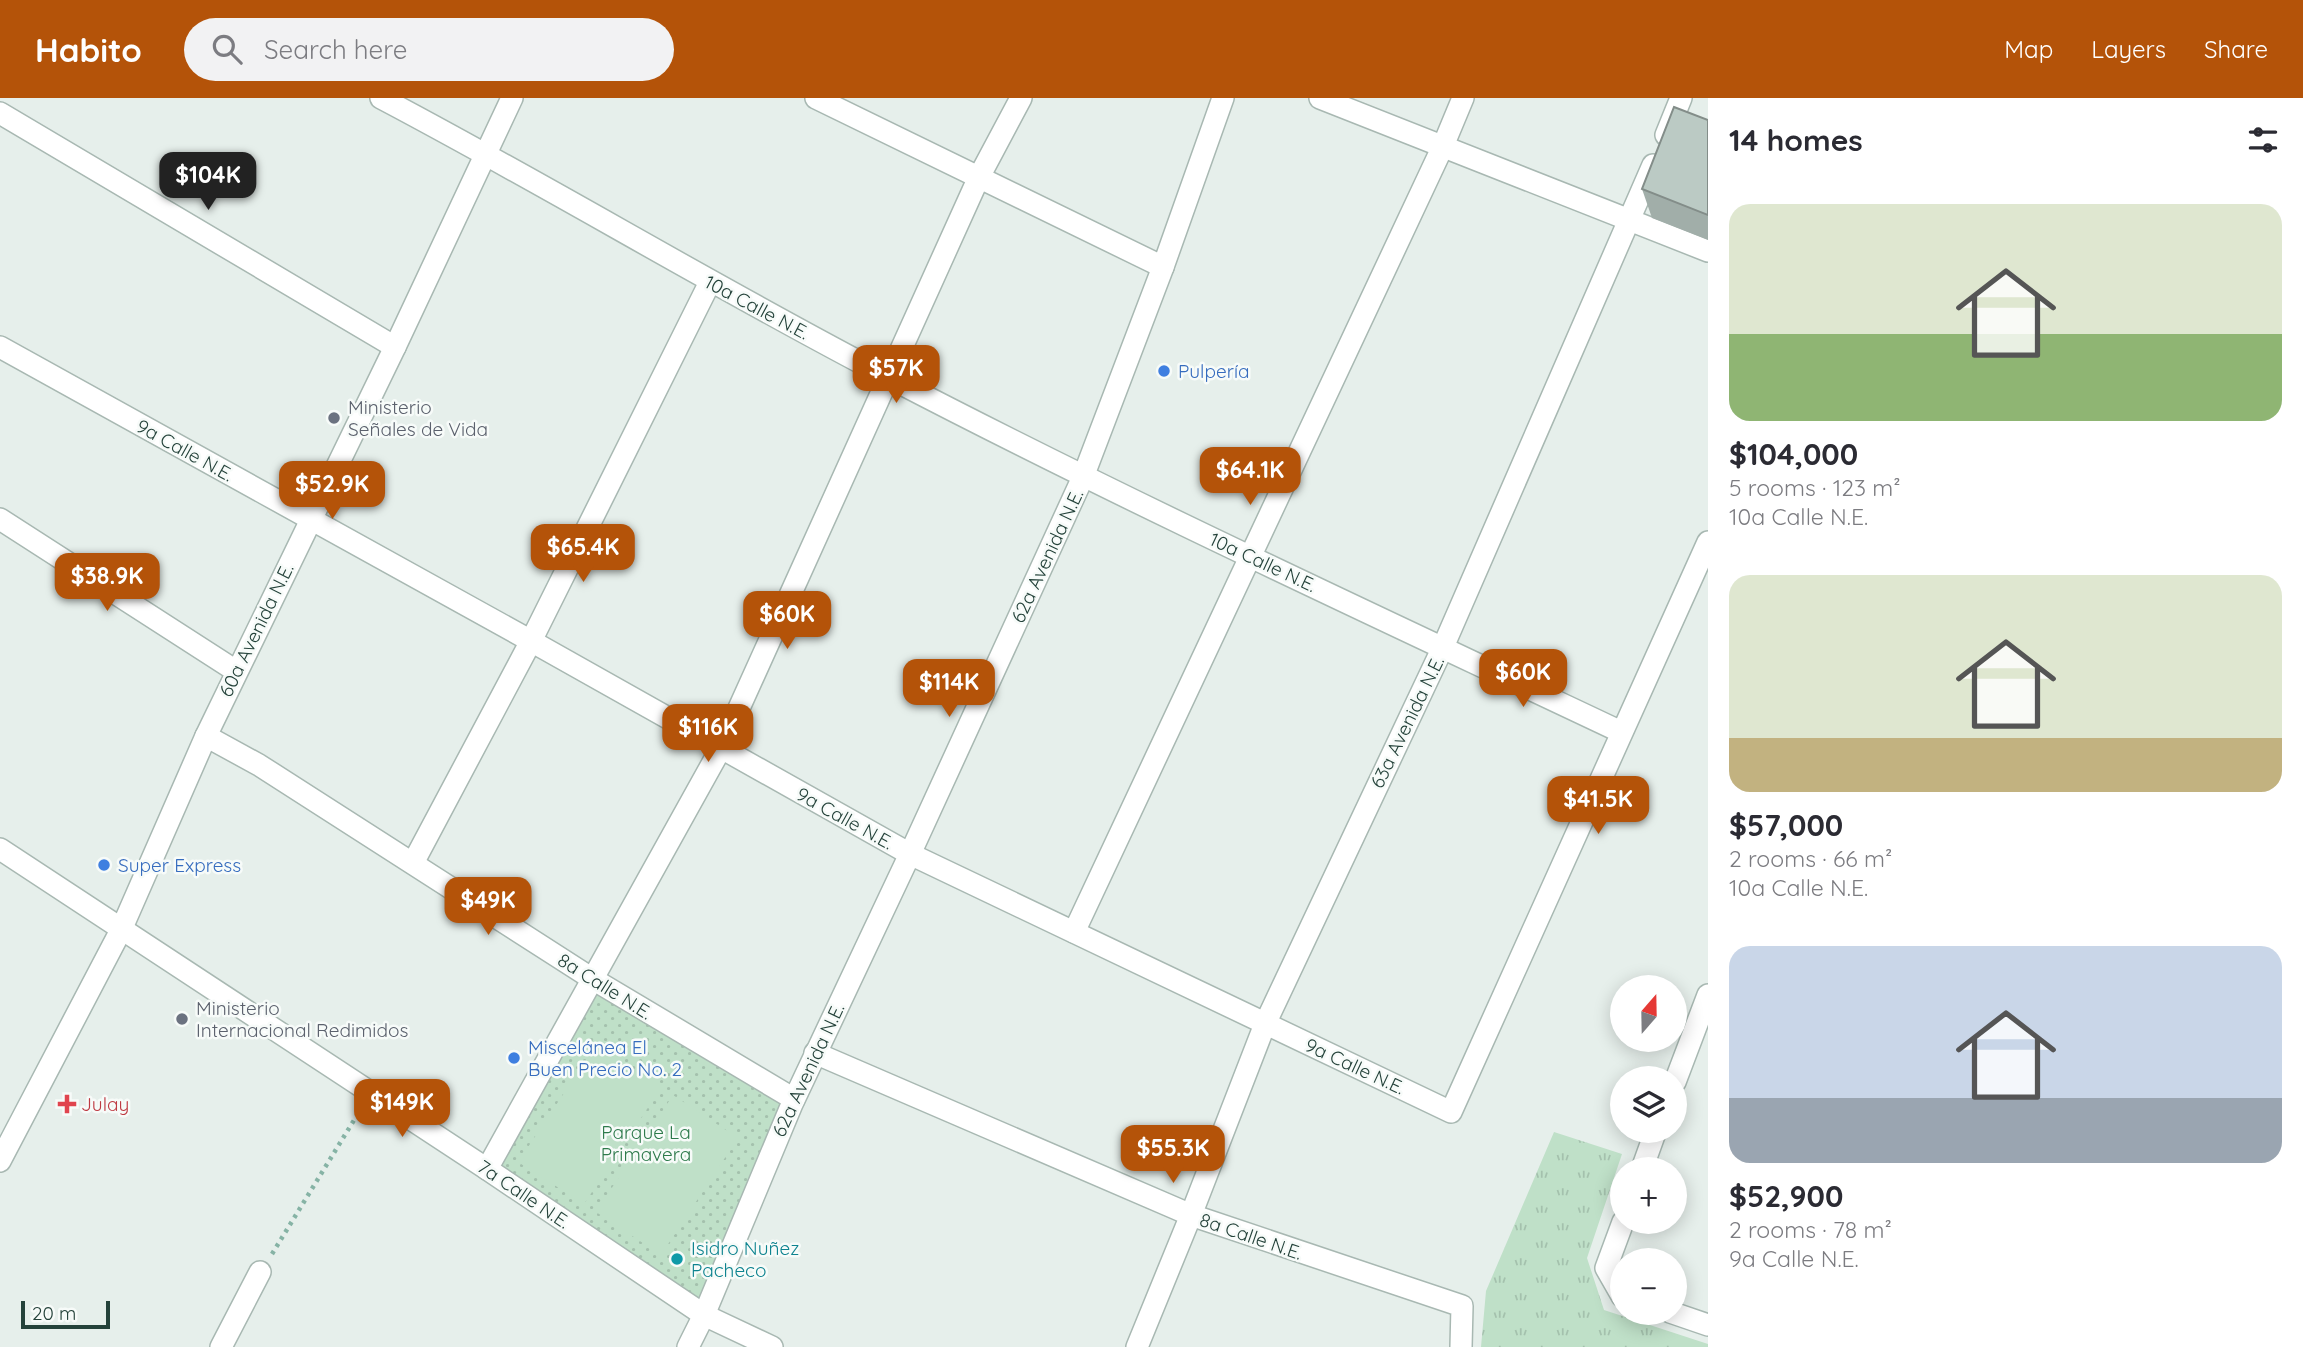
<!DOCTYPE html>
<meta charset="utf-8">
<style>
:root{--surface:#fff;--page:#f2f2f3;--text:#2b2b33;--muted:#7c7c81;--accent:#b45309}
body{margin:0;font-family:Quicksand,sans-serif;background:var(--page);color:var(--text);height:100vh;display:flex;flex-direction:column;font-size:26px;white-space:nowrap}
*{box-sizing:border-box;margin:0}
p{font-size:23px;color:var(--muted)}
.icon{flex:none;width:38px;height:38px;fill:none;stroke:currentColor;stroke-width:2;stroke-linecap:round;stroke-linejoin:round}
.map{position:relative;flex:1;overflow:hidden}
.panel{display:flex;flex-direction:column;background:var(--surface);width:595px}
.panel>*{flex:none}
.needle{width:46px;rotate:20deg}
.fabs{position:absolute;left:1610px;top:877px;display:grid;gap:14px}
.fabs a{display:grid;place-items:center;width:77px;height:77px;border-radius:50%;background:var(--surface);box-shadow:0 4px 18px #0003;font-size:35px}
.scale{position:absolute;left:21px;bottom:18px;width:89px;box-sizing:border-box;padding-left:7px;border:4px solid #24423a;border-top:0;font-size:19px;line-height:24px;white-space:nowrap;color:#24423a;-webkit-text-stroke:5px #f7fbf9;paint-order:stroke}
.price{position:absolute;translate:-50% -60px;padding:0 16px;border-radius:14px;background:var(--accent);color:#fff;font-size:23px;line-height:46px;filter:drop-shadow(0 2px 4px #0008)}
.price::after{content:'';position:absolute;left:50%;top:42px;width:21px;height:16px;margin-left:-10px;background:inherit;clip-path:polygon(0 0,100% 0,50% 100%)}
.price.current{background:#222;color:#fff}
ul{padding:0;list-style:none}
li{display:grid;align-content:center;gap:14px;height:371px;padding:0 21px}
li span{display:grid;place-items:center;height:217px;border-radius:21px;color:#555}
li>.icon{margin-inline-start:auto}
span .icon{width:126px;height:126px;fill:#fffc;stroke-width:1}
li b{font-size:30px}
h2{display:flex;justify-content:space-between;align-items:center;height:84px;padding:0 21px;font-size:30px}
header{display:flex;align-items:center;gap:42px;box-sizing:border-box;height:98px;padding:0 35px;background:var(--accent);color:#fff}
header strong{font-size:33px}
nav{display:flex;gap:38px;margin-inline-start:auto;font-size:24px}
.search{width:490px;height:63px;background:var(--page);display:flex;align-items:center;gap:18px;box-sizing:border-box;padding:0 24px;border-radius:38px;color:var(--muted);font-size:26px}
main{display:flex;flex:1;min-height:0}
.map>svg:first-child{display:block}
.grass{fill:url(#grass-tufts)}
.park{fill:url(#park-dots)}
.pitch{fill:#bfe0c8}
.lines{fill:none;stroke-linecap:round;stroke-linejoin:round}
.minor-casing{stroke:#a8b8b2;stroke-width:24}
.path{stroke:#86b3a5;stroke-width:4.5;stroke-dasharray:3.5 5;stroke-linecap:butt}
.minor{stroke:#fff;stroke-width:21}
.wall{fill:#a1aea9}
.building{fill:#bbcac4;stroke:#838d89;stroke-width:2}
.shop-dot{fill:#3f7fe0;stroke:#f7fbf9;stroke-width:2.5}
.worship-dot{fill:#6b7280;stroke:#f7fbf9;stroke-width:2.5}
.health-dot{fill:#e0444e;stroke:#f7fbf9;stroke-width:2.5}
.culture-dot{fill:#0f9aa8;stroke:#f7fbf9;stroke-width:2.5}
.labels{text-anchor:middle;stroke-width:5;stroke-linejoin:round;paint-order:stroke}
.street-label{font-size:19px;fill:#24423a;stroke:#f7fbf9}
.shop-label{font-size:19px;fill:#366cbe;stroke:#f7fbf9;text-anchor:start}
.worship-label{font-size:19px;fill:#5b616d;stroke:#f7fbf9;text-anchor:start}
.health-label{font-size:19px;fill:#be3a42;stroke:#f7fbf9;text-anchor:start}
.park-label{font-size:19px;fill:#2d7a4b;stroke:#f7fbf9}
.culture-label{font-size:19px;fill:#0d838f;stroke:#f7fbf9;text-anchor:start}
</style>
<header>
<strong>Habito</strong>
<div class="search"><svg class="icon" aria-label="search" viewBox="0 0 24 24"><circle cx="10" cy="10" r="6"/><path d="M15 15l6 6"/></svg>Search here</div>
<nav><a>Map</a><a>Layers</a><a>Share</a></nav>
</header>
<main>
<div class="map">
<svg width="1708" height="1249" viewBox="0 0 1708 1249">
<defs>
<pattern id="grass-tufts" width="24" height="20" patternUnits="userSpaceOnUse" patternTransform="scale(1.75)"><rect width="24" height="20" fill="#bfe0c8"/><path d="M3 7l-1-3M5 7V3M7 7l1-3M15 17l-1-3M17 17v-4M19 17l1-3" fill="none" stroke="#a4c1ad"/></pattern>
<pattern id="park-dots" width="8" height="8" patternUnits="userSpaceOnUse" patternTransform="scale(1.75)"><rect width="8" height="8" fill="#bfe0c8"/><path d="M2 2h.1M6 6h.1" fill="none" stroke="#a4c1ad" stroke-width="1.8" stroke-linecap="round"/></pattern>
</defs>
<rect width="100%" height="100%" fill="#e6efeb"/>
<polygon class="grass" points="1554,1034 1622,1056 1587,1160 1604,1212 1708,1246 1708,1249 1481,1249 1486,1193"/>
<polygon class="park" points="591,880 792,1006 704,1217 487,1071"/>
<g class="pitch">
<polygon points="596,947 661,990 584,1106 518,1064"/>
<polygon points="673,997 738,1040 661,1157 596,1114"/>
</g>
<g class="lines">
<g class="minor-casing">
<g id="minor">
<path d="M381,0C552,90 718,191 890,280C1130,405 1376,518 1621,634"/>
<polyline points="816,0 1163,169"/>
<polyline points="1320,0 1708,153"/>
<polyline points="0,15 395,249"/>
<polyline points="1666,37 1681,0"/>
<polyline points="0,249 531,543 910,756 1451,1014 1708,444"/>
<polyline points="0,421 236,573"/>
<polyline points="206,638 259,667 591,880 794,1001"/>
<polyline points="0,751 487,1071 704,1217 772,1249"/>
<polyline points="413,765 531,543 710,184"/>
<polyline points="1074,834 1443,48 1463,0"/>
<polyline points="815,955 1191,1117 1462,1208 1461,1249"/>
<polyline points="1675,984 1708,897"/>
<polyline points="0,1063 121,832 206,638 395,249 512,0"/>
<polyline points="487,1071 721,650 979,79 1021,0"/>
<polyline points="1642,1071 1656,1032"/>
<polyline points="1622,1198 1606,1170 1623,1124"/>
<polyline points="1670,1214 1708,1227"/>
<polyline points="221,1249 260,1174"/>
<polyline points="688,1249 704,1217 792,1006 910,756 1083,379 1163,169 1223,0"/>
<polyline points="1137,1249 1191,1117 1265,926 1443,549 1653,67"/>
</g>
</g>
<polyline class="path" points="272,1156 359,1014"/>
<use href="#minor" class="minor"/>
</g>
<polygon class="wall" points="1708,22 1708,142 1652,120 1642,91"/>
<polygon class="building" points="1674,9 1708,22 1708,117 1642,91"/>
<g class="shop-dot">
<circle cx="1164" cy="273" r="7"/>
<circle cx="104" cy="767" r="7"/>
<circle cx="514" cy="960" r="7"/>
</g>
<g class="worship-dot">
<circle cx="334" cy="320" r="7"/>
<circle cx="182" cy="921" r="7"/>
</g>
<path class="health-dot" d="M63.5 995.5h7v7h7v7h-7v7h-7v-7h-7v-7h7z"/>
<circle class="culture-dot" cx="677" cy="1161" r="7"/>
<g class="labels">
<g class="street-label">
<text transform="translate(757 209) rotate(28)" y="7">10a Calle N.E.</text>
<text transform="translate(185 352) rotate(29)" y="7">9a Calle N.E.</text>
<text transform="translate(1047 458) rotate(-65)" y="7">62a Avenida N.E.</text>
<text transform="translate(1263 464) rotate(25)" y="7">10a Calle N.E.</text>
<text transform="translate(256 532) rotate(-64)" y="7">60a Avenida N.E.</text>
<text transform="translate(1407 624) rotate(-64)" y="7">63a Avenida N.E.</text>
<text transform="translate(845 720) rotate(29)" y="7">9a Calle N.E.</text>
<text transform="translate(605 888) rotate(32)" y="7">8a Calle N.E.</text>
<text transform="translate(1355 968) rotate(25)" y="7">9a Calle N.E.</text>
<text transform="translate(808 972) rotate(-65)" y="7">62a Avenida N.E.</text>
<text transform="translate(524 1096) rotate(34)" y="7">7a Calle N.E.</text>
<text transform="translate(1251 1138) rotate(19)" y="7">8a Calle N.E.</text>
</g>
<g class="shop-label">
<text x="1178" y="280">Pulpería</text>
<text x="118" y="774">Super Express</text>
<text x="528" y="956">Miscelánea El<tspan x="528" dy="22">Buen Precio No. 2</tspan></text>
</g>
<g class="worship-label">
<text x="348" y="316">Ministerio<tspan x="348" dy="22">Señales de Vida</tspan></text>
<text x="196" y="917">Ministerio<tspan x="196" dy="22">Internacional Redimidos</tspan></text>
</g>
<g class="health-label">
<text x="81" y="1013">Julay</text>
</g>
<g class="park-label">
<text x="646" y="1041">Parque La<tspan x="646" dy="22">Primavera</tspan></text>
</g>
<g class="culture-label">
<text x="691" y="1157">Isidro Nuñez<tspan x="691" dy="22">Pacheco</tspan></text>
</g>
</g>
</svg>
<div class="fabs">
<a><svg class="needle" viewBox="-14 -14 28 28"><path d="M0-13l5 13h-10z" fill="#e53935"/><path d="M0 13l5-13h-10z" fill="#7c7c81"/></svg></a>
<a><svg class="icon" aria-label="layers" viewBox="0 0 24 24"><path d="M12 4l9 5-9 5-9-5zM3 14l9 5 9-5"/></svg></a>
<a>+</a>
<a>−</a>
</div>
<div class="scale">20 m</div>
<b class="price current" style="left:208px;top:114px">$104K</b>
<b class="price" style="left:896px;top:307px">$57K</b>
<b class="price" style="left:1250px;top:409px">$64.1K</b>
<b class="price" style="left:332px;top:423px">$52.9K</b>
<b class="price" style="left:583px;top:486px">$65.4K</b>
<b class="price" style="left:107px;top:515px">$38.9K</b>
<b class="price" style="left:787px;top:553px">$60K</b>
<b class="price" style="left:1523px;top:611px">$60K</b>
<b class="price" style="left:949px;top:621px">$114K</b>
<b class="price" style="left:708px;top:666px">$116K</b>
<b class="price" style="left:1598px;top:738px">$41.5K</b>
<b class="price" style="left:488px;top:839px">$49K</b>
<b class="price" style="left:402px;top:1041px">$149K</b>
<b class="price" style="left:1173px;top:1087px">$55.3K</b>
</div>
<section class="panel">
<h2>14 homes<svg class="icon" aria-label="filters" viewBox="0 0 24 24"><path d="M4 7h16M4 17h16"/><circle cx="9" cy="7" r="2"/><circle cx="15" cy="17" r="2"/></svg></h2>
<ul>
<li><span style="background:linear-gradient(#dfe7d0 60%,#8fb573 0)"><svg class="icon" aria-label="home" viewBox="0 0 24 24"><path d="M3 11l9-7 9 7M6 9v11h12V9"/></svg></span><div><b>$104,000</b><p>5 rooms · 123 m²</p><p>10a Calle N.E.</p></div></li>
<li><span style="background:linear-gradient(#dfe7d0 75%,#c2b280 0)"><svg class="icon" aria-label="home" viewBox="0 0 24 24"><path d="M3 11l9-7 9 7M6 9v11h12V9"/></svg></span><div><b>$57,000</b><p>2 rooms · 66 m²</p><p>10a Calle N.E.</p></div></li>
<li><span style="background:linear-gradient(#c9d6e8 70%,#9aa5b1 0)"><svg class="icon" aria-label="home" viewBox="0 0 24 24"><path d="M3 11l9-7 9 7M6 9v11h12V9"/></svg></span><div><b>$52,900</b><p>2 rooms · 78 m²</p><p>9a Calle N.E.</p></div></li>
</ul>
</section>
</main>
